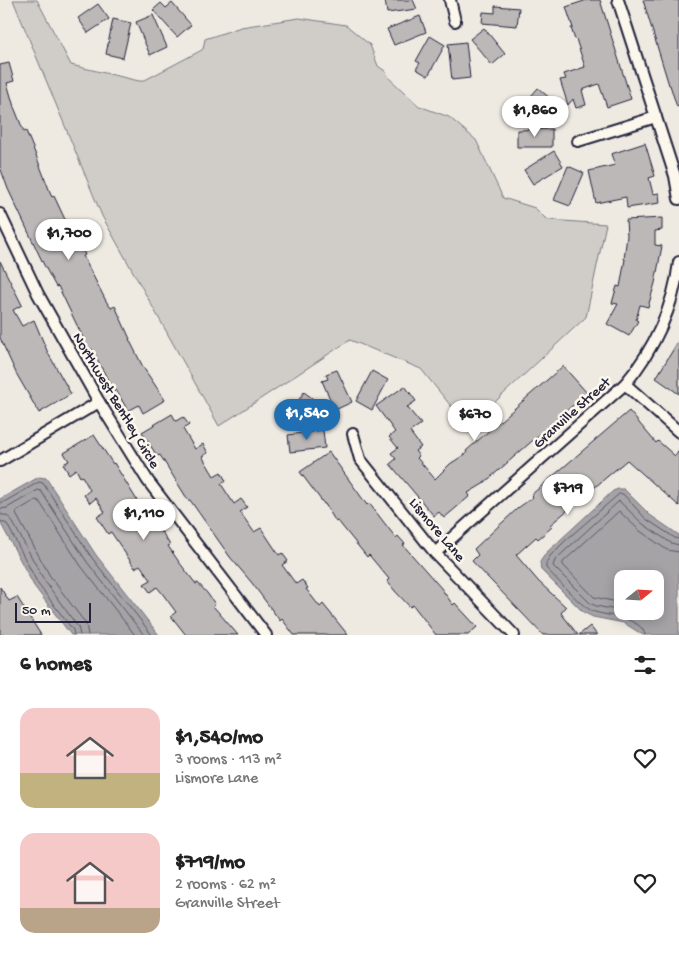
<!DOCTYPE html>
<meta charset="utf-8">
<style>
:root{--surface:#fff;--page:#f2f2f2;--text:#222;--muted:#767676;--accent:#1f6fb2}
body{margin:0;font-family:"Gochi Hand",sans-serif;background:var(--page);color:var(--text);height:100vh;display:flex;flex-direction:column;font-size:19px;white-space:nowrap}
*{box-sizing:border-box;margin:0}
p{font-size:16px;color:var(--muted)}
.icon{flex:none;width:28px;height:28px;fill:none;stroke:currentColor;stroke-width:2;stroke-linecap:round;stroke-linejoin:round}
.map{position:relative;height:635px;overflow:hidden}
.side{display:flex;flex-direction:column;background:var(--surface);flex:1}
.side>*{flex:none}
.needle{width:32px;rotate:72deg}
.fabs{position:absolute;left:614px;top:570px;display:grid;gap:10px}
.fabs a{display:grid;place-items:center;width:50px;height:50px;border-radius:10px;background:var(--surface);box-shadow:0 2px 12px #0003;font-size:25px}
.scale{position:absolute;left:15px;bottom:12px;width:76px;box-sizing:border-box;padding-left:5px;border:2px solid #22223b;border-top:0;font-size:14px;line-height:18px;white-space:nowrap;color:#22223b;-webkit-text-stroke:4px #fbf7ec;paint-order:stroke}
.price{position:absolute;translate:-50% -42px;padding:0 11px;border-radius:18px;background:#fff;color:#222;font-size:16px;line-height:32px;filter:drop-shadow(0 1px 2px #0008)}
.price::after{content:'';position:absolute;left:50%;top:30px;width:15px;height:11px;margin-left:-8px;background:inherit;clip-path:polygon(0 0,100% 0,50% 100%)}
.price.on{background:var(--accent);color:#fff}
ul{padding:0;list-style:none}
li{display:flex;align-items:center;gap:15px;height:125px;padding:0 20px}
li span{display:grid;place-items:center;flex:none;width:140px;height:100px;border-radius:15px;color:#555}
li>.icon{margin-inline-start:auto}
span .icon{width:60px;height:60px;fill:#fffc;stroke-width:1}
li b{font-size:21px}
h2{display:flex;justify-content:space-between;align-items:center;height:60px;padding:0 20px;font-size:21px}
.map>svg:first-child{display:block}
.green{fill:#d0cdc9;stroke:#797882}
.water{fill:#a6a3a7;stroke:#716f7c;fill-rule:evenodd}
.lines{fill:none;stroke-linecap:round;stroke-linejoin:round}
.shore{stroke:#575666;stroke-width:1}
.building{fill:#bcb8b8;stroke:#22223b}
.minor-casing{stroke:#22223b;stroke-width:14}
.minor{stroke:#fbf7ec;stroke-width:10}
.labels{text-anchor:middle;stroke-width:5;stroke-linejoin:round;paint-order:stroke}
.street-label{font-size:15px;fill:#22223b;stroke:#fbf7ec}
</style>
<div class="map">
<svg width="679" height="635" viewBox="0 0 679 635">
<rect width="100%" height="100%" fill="#eeeae2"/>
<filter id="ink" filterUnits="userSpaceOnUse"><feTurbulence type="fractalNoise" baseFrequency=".02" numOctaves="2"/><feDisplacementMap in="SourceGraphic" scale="10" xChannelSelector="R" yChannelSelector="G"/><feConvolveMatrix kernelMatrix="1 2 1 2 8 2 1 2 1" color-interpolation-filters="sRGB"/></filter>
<g filter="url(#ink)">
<polygon class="green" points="13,0 37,0 71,65 139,81 143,81 200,51 203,49 205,39 241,27 299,18 346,25 370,45 378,66 385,71 390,79 419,106 449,117 476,140 503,198 535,208 545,218 549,220 606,224 586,317 468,427 421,369 350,340 219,426 102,216"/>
<g class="water">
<polygon points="39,477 46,478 96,555 159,635 71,635 34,586 0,522 0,499"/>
<path d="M618,489H624L650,515L679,535V635H643L624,623L593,617L583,612L541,570L540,562L546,553L613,491ZM622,579H655V611H622Z"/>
</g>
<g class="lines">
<g class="shore">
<polyline points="0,503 4,502 39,482 43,483 92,558 152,635"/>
<polyline points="0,509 7,508 38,490 41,491 87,562 144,635"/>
<polyline points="0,514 7,516 11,519 44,580 78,627 80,635"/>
<polyline points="0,521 7,524 38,584 73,630 74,635"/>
<polyline points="622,603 594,597 563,565 563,562 619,511 640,531 667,550 679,552"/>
<polyline points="622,611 596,606 590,603 553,566 555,560 619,501 643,524 671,543 679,545"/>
<polyline points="88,635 86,624 50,576 16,514 17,511 36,500 39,501 81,566 135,635"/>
<path d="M645,635C643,618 608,616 595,612C583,609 556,578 546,568V563L550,556L566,540L619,494H623L646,519L675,538L679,539"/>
</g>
</g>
<g class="building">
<polygon points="385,0 413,0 417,9 387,13"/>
<polygon points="587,0 600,0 631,99 607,107 599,84 582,90 586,105 576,108 573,99 568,105 560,80 566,79 564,74 585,67 576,39 575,40 571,28 573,28 566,7"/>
<polygon points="643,0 679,0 679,106 677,107 670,85 669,85"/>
<polygon points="161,3 166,8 172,3 191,25 177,37 153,10"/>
<polygon points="98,4 109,19 88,33 78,18"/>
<polygon points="495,6 519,8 517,26 482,23 483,12 495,13"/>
<polygon points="153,15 167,47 150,55 136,22"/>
<polygon points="420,16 426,32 394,45 387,29"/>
<polygon points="113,19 131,23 123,58 106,54"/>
<polygon points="484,28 505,54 492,65 470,39"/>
<polygon points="430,36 445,45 428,76 416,69 420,63 416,61"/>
<polygon points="466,42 470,78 452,80 448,44"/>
<polygon points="9,63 14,81 7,83 14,107 24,132 26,131 35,153 52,197 54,196 77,245 80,244 85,255 83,256 106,301 111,308 115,306 130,339 129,339 143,367 165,400 143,413 139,405 128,411 116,390 114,392 92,349 89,350 58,286 56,287 44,265 8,189 0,167 0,65"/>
<polygon points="538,88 552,100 552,115 548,120 526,102"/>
<polygon points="552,129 552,147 517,147 517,130"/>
<polygon points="645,143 655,176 649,178 653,194 659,193 660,203 627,208 626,197 596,203 589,171 615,165 611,154"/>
<polygon points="554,151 563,166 533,184 524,170"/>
<polygon points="568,166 584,173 570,206 554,200"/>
<polygon points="662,218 662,230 655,231 655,245 662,246 655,283 648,307 640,305 636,320 638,321 629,336 607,324 618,304 612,303 617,286 620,287 625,259 624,259 627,236 626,220"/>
<polygon points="0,261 22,305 13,310 22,326 34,320 48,353 71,394 39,413 16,373 0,338"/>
<polygon points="679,340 679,394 656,378"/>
<polygon points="563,366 587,393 483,484 468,493 470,496 444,518 439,512 434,516 390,464 396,459 391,453 398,448 389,437 395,432 376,406 405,386 416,401 407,407 421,424 410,432 421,447 415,451 419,456 417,458 435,479 450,464 467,453 466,451 483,436"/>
<polygon points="337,370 352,402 335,410 322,381 328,379 326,374"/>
<polygon points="372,371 388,380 372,410 356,401"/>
<polygon points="304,392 332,413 321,428 294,407"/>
<polygon points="629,411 656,443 658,441 675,456 679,451 679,506 627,460 550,525 552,527 538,539 536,537 516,555 538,581 566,607 561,613 578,635 543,635 472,561 478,555 474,549 518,508 533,497 531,495"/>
<polygon points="172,414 176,421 183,417 189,425 183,429 195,449 203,444 208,453 202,456 214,476 221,472 226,481 221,484 234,504 241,499 247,507 240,512 254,532 261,528 279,555 282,553 288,561 282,565 296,584 302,580 308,588 306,589 320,607 323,604 348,635 294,635 282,619 280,621 272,610 252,583 230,557 190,500 188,500 160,455 157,456 142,432"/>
<polygon points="323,430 325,448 290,452 288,435"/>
<polygon points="94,435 113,464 114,463 151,523 153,522 161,533 162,532 170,545 168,546 179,562 196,584 198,583 207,593 215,604 213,606 238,635 186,635 171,616 176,612 162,593 157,587 150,592 144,584 151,580 140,565 135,568 111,532 108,534 97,517 105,512 96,498 90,503 84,495 90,490 82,476 80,477 76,469 69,474 63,464 69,461 64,453"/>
<polygon points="329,452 367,505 369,503 396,538 398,536 405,544 403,545 441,588 453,605 455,603 477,627 468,635 436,635 413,605 410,607 395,591 387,581 389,579 369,555 367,557 338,521 336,522 325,504 324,504 300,472"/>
<polygon points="0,587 9,601 17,597 41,635 0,635"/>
<polygon points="590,626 597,635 579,635"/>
</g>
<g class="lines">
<g class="minor-casing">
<g id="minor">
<polyline points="450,0 455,21"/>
<polyline points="618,0 675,176 679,199"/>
<polyline points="578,141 656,117"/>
<polyline points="0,214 38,294 99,402 148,481 266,635"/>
<polyline points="625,384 679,432"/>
<polyline points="353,434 360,459 435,553 514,635"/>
<polyline points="0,461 99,402"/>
<path d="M435,553L625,384C654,350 674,306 679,262"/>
</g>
</g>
<use href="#minor" class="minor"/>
</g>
</g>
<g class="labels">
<g class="street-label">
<text transform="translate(117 400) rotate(59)" y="5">Northwest Bentley Circle</text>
<text transform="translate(571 412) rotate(-42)" y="5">Granville Street</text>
<text transform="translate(438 529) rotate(50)" y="5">Lismore Lane</text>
</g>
</g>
</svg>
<div class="fabs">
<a><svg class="needle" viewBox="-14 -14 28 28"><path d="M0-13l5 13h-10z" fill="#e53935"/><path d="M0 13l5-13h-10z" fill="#767676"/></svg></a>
</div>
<div class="scale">50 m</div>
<b class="price" style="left:535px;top:138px">$1,860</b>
<b class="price" style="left:69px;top:261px">$1,700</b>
<b class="price on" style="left:307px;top:441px">$1,540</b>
<b class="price" style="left:475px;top:442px">$670</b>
<b class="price" style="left:568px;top:516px">$719</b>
<b class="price" style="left:144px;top:541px">$1,110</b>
</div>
<section class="side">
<h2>6 homes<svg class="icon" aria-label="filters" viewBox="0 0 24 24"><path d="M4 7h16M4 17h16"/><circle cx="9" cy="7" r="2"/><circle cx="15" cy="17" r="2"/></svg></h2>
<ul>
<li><span style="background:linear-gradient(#f6c9c9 65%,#c2b280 0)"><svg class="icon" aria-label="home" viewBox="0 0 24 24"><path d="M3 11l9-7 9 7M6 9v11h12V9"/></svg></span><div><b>$1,540/mo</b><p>3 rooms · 113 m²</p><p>Lismore Lane</p></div><svg class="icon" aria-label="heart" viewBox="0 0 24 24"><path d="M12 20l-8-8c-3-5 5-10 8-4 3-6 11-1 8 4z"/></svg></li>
<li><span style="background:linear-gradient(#f6c9c9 75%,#b9a48a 0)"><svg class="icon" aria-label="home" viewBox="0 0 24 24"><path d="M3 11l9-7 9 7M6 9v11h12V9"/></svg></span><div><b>$719/mo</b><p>2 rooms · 62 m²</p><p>Granville Street</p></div><svg class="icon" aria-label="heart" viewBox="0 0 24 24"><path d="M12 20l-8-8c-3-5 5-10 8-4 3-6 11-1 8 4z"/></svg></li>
</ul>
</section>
